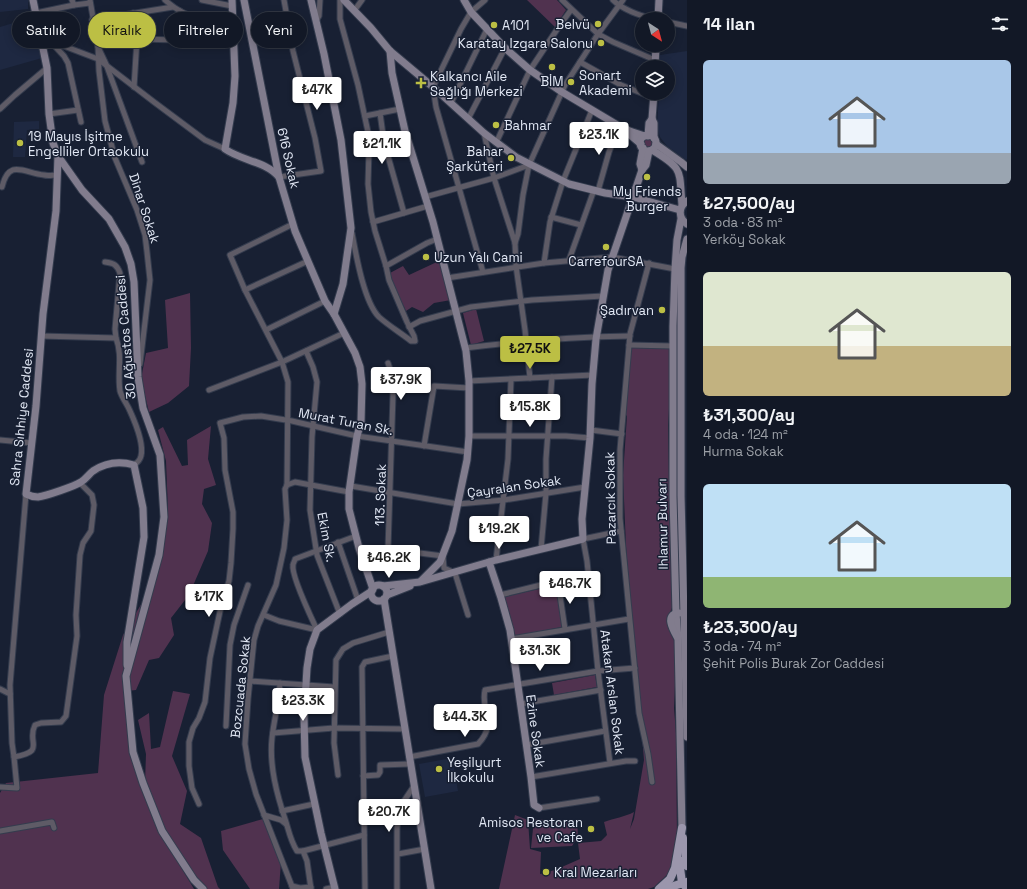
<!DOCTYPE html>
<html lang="tr">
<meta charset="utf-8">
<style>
:root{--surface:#121826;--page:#1b212e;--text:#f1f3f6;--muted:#9ca0a7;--line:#313743;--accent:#bcbf44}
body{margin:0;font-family:"Space Grotesk",sans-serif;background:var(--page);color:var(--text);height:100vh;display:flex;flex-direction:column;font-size:15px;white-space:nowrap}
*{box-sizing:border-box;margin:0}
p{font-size:13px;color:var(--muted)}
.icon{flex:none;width:22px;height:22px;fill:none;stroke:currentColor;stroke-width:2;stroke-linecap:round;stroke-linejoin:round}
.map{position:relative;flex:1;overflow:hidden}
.drawer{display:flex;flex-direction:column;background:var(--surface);width:340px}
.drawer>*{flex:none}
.hud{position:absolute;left:12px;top:12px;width:380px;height:36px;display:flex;gap:8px}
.needle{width:26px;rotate:144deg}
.fabs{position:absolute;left:635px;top:12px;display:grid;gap:8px}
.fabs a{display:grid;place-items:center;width:40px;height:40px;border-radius:50%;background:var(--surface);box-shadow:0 2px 10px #0003,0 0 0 1px var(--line);font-size:20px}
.price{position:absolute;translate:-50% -34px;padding:0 9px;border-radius:4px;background:#fff;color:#222;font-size:13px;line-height:26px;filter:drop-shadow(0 1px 2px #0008)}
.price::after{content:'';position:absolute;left:50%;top:24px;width:12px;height:9px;margin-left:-6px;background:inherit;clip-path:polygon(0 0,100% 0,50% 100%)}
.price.on{background:var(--accent);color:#111}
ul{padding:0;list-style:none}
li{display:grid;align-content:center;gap:8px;height:212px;padding:0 16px}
li span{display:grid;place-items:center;height:124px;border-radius:6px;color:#555}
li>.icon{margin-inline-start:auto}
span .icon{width:72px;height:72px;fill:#fffc;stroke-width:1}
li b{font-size:17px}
h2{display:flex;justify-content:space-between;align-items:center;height:48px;padding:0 16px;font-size:17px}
.tag{padding:0 14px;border-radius:18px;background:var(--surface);box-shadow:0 2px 10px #0003,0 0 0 1px var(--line);font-size:14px;line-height:36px}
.tag.on{background:var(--accent);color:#111}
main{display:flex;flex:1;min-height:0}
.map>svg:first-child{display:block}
.built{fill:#1e2841}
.green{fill:#50324f}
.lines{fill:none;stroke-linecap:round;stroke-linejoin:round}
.street-casing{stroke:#343c4e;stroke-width:7}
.secondary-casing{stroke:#343c4e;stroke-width:9}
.primary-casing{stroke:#343c4e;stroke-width:10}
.street{stroke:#5e5b66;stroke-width:5}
.secondary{stroke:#817c8d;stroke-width:7}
.primary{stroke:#9b96ac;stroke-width:8}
.poi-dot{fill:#bcbf44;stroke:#182033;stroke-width:1.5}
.labels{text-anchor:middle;stroke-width:3;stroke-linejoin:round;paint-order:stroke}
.poi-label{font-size:13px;fill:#e2e8f5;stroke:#182033;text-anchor:start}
.street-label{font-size:13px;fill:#e2e8f5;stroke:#182033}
</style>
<main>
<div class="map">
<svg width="687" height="889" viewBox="0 0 687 889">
<rect width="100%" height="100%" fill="#182033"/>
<g class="built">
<polygon points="0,0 28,0 28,9 0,12"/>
<polygon points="30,18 42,58 0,70 0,27"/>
<polygon points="687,51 687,159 686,160 667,146 660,137 657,126 659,93 668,93 668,67 660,67 660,55"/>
<polygon points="39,121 39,129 27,130 25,157 13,157 14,122"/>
<polygon points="452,758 458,791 425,797 419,764"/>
</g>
<g class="green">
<polygon points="527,0 557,0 566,10 555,27"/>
<circle cx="649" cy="143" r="5"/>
<polygon points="439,261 451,300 434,303 423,312 412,307 406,311 391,280 390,273 403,266 409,275"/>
<polygon points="190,293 191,348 189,386 168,403 149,412 141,379 146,353 168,348 165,300"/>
<polygon points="476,309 484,341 471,345 463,313"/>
<path d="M629,345L673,346L668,425L669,484L673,605L668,618L675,642V684L674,708L676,733L677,839L670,872L654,887L648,889H499L515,815L528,820L530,849L541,852L540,874L555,870L580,859L578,843L601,841L607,835L604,822C614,818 625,817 634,812L630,829L634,819L644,760L626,547L623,475L627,416L625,414Z"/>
<polygon points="515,400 544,401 544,419 515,419"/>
<polygon points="211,426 208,459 216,485 204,489 202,504 212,523 208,551 189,595 171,618 174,635 159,658 149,660 136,690 127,691 131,754 161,834 194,889 0,889 0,793 6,783 98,773 104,695 123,635 156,579 168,511 166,461 158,430 163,427 182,466 188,465 187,440"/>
<polygon points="556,585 562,627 514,636 504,597"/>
<polygon points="595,675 597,687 554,695 552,683"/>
<polygon points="173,691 190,694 172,756 187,791 180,824 201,838 218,887 220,889 204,889 165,830 145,783 146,754 138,720 149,713 151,749 160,747"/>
<polygon points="263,819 281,862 279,889 250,889 223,850 221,831"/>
<polygon points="534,819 554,821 577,820 578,837 572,846 531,848"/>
</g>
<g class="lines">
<g class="street-casing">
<g id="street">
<polyline points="90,0 98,47 106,64 142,162"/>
<path d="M165,0C184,18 208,22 233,26"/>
<polyline points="202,0 232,6"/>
<path d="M340,0V19L358,85L368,132L369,150L368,184L371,212L375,231L386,266L389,280L407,322L414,336L415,341H411C401,333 389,326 379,317C364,302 356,255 352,233"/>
<polyline points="562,0 598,34 613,42 655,60"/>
<path d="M613,0C623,10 639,15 653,19"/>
<polyline points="74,5 90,3"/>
<polyline points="354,11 362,0"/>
<polyline points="36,13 74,5 72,0"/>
<polyline points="133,13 137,39"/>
<polyline points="92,20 173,7"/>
<polyline points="316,21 319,16 320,0"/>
<polyline points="668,22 687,26"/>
<polyline points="48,40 98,59 154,102 205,140 225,149"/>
<polyline points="51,42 64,56 68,63 81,122"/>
<polyline points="98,47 99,71 105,121 115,158 137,210 145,235 147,252 150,280 140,364"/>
<polyline points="580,62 621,85 654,98"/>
<polyline points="134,87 137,39 177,40 180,11"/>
<polyline points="451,103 487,29"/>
<polyline points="0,109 15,95 47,68"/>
<polyline points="380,113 384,142 404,213"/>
<polyline points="49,114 78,110"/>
<polyline points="365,116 400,109"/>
<polyline points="468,119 505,48"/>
<polyline points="484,133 494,178 515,243 516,266 525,330 530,378"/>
<polyline points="496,143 530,70 560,25 571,10"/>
<polyline points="279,177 321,171 315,138 293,51 284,0"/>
<path d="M2,187C9,158 24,173 44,175C48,176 53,175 57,175"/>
<polyline points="598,191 609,152 619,126"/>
<polyline points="425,197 494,178 529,165 565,85 598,34 623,0"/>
<polyline points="551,217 581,225"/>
<polyline points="373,222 428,206"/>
<polyline points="515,243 518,234 523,195 529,165"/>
<polyline points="569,260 594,190"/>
<polyline points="308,261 245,290 282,362 344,333"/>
<path d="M105,262C114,263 117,265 120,273L115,329L116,338"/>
<polyline points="544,263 550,222 563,181 592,110"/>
<polyline points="649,263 630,334 620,450 620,518 639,713 648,754 652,782"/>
<polyline points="386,266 427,243 437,239"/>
<polyline points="483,272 436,107 433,87 461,29 471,12 485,0"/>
<polyline points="447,278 544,263 612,257 675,269"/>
<polyline points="245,290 230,255 293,224"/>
<polyline points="409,327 420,321 471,307 532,300 603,296"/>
<polyline points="266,330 325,301"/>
<path d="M41,336L116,338C123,356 117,373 120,391C122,398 127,404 130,411C135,422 144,444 141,456C140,460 137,463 134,465"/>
<polyline points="629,345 673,346"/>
<path d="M465,348C520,341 574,337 630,336"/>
<polyline points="306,351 313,367 317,382 312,437 310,510 317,555 340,614"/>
<polyline points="388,363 391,372 393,395 388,549"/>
<polyline points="469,381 593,375"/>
<polyline points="209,390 282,362 288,382 287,485 285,489 287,520 284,548 276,585 258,626 254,640 248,699 245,744 249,769 256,794 293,889"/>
<polyline points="591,430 622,434"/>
<polyline points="469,436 566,436 590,438"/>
<polyline points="0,440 32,443"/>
<polyline points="424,446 434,386 469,388"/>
<polyline points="287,485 295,482 349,492"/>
<polyline points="351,486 458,504 504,500 585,487"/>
<polyline points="338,542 358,600"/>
<polyline points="359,548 388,549 443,556 444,568 455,573 468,615"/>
<polyline points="541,549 546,493 546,459 552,377"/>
<polyline points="496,560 508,459 511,380"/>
<polyline points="558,582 565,629"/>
<polyline points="500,595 541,585 588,578"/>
<polyline points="264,615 279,621 317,630"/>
<path d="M317,630C312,619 291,576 293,565C293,563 295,561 295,559L356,536"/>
<polyline points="511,639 629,619"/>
<polyline points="250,681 334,687"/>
<path d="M280,683C279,703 274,719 272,738C269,766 277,795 286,822C289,832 291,842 297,851H303L307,861L311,889"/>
<polyline points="0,689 10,694"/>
<polyline points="520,704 601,690"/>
<polyline points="226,726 230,645 234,625 248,585"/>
<polyline points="273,733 334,728 405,729"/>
<polyline points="526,745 605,731"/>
<polyline points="14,757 12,743 10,685 26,494"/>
<path d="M409,757L478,744C498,723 480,711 485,690L598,671L635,668"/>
<polyline points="610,763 598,671 587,561 583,539 621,531"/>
<polyline points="338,775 334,743 336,660 343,649 353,643 389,632"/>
<polyline points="363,776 378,775 380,772 380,765 410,764"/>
<polyline points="531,777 626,761 635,761"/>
<path d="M0,787L17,788L14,757C47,751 26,743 35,725L41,723L61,722L66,716L77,636L76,615L80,555L83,543L91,531L94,505L92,495L80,483"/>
<polyline points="199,804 192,788 189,766 189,742 193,728 199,718 205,702 210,658 222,602 229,581 231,563 233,529 233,512 225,470 224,438 220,423 243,417 261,416 292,421 357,436 468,452"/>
<polyline points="539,808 597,799"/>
<polyline points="282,811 314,804"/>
<polyline points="264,815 281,820 286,824"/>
<polyline points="0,831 52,822 54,828"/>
<polyline points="303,851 364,835"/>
<polyline points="398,854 425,849"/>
<polyline points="292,886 300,888 311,887"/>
<polyline points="326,889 335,887"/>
<polyline points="365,889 362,667 365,662 393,656"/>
<polyline points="397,889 397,828 399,814 402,804 414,786"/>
</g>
</g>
<g class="secondary-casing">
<g id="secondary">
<polyline points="33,0 47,68 49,114 53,143 58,156 82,190 109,219 125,247 131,264 134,282 138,377 143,408 160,455 164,517 159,555 126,676 133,752 143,783 162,831 194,880 203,889"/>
<path d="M232,0L235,76L233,103L225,149C242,161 265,161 279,177"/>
<polyline points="244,0 279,177 295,231 325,301 334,314 355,353 360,367 362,384 361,422 357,436 349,492 349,509 359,548 373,589"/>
<polyline points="311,0 324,54 341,140 351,228 343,284 334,314"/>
<polyline points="344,0 371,28 390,51 433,87 484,133 516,157 569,184 605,193 633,197 680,210"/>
<path d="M464,0L471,12L505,48L530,70L562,92L619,126C627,131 636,133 645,136"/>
<polyline points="658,19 659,0"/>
<polyline points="390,51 392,73 405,131 433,222 446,273 466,351 469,381 469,436 467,460 452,531 440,562 421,581"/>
<polyline points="655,67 656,45"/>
<polyline points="627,130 629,134 641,144"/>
<circle cx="648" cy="143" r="8"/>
<polyline points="648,136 649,123 652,119"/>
<polyline points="654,138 654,123 652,119 654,93"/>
<polyline points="656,144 681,162 687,167"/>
<path d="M652,150C684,169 679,170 682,205"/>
<path d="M58,156L56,211L43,314L36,406L26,494C30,496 33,497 38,497C46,496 75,486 81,482C86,479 89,474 93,471C105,463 120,461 134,465L143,508L144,537L127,642V665"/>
<polyline points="642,170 640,164 643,148"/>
<path d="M687,201C678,207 678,218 687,224"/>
<polyline points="681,219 677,240 675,269 673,326 673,496 676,613 678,639 682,828"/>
<polyline points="687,239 682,257 681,268 681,496 687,737"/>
<polyline points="489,562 501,598 510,630 531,777 534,805 539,808"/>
<circle cx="379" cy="593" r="8"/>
<polyline points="383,586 420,582 496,560 583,539 582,519 590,438 592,384 596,339 608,270 642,170 646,165 649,151"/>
<polyline points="387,595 410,586"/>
<polyline points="384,599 431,889"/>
<path d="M677,637C673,630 664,614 679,613"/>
<polyline points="335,889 321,833 305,757 304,717 307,668 310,649 317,630 352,604 372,591"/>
</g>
</g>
<g class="primary-casing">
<g id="primary">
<polyline points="683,838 687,866"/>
<polyline points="679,860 682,883 685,886"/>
<polyline points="659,889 670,879 675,868 682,828"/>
<polyline points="664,889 686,882"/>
</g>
</g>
<use href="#street" class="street"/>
<use href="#secondary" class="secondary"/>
<use href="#primary" class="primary"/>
</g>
<g class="poi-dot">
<circle cx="598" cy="24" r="4"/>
<circle cx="494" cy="25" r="4"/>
<circle cx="601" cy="43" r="4"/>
<circle cx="552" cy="67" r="4"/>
<circle cx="571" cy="82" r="4"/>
<path d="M419 77h4v4h4v4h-4v4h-4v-4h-4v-4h4z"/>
<circle cx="496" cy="125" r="4"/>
<circle cx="20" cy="143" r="4"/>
<circle cx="511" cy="158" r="4"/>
<circle cx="647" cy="177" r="4"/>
<circle cx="606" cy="247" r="4"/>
<circle cx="426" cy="257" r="4"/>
<circle cx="662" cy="310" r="4"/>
<circle cx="439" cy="769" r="4"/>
<circle cx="591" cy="829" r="4"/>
<circle cx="546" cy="872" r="4"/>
</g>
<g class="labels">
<g class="poi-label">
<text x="590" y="29" text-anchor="end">Belvü</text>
<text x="502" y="30">A101</text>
<text x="593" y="48" text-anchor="end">Karatay Izgara Salonu</text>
<text x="579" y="80">Sonart<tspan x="579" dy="15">Akademi</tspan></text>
<text x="430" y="81">Kalkancı Aile<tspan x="430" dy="15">Sağlığı Merkezi</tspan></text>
<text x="552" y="86" text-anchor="middle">BİM</text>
<text x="504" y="130">Bahmar</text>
<text x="28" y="141">19 Mayıs İşitme<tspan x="28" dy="15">Engelliler Ortaokulu</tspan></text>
<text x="503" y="156" text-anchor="end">Bahar<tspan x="503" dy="15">Şarküteri</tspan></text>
<text x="647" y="196" text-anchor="middle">My Friends<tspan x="647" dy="15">Burger</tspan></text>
<text x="434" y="262">Uzun Yalı Cami</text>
<text x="606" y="266" text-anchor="middle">CarrefourSA</text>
<text x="654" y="315" text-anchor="end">Şadırvan</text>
<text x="447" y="767">Yeşilyurt<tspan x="447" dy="15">İlkokulu</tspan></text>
<text x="583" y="827" text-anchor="end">Amisos Restoran<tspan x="583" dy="15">ve Cafe</tspan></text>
<text x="554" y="877">Kral Mezarları</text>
</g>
<g class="street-label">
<text transform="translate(289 158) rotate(77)" y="5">616 Sokak</text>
<text transform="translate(145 208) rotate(72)" y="5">Dinar Sokak</text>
<text transform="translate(125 337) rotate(-95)" y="5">30 Ağustos Caddesi</text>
<text transform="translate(21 417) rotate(-84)" y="5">Sahra Sıhhiye Caddesi</text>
<text transform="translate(346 421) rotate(11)" y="5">Murat Turan Sk.</text>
<text transform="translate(514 486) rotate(-8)" y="5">Çayralan Sokak</text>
<text transform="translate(380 495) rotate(-88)" y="5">113. Sokak</text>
<text transform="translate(610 498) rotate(-91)" y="5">Pazarcık Sokak</text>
<text transform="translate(662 524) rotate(-91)" y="5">Ihlamur Bulvarı</text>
<text transform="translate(327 537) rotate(79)" y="5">Ekim Sk.</text>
<text transform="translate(240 687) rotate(-84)" y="5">Bozcuada Sokak</text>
<text transform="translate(613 692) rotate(83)" y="5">Atakan Arslan Sokak</text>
<text transform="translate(536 731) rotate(82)" y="5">Ezine Sokak</text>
</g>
</g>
</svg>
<div class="fabs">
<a><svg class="needle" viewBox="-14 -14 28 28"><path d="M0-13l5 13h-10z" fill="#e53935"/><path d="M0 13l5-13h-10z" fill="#9ca0a7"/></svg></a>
<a><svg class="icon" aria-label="layers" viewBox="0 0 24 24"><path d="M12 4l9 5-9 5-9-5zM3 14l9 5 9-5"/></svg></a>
</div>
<b class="price" style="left:317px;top:111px">₺47K</b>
<b class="price" style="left:599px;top:156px">₺23.1K</b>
<b class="price" style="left:382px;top:165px">₺21.1K</b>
<b class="price on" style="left:530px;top:370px">₺27.5K</b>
<b class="price" style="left:401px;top:401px">₺37.9K</b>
<b class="price" style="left:530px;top:428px">₺15.8K</b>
<b class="price" style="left:499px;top:550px">₺19.2K</b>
<b class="price" style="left:389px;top:579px">₺46.2K</b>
<b class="price" style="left:570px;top:605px">₺46.7K</b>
<b class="price" style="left:209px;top:618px">₺17K</b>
<b class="price" style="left:540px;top:672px">₺31.3K</b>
<b class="price" style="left:303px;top:722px">₺23.3K</b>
<b class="price" style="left:465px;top:738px">₺44.3K</b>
<b class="price" style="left:389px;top:833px">₺20.7K</b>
<div class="hud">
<a class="tag">Satılık</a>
<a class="tag on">Kiralık</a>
<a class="tag">Filtreler</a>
<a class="tag">Yeni</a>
</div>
</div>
<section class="drawer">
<h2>14 ilan<svg class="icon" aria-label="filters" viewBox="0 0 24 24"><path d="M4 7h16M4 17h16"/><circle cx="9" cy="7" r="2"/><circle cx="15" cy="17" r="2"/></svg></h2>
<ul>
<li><span style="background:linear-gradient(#a9c7e8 75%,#9aa5b1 0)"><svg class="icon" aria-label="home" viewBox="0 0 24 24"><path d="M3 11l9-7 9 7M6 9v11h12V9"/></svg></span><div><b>₺27,500/ay</b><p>3 oda · 83 m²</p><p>Yerköy Sokak</p></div></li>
<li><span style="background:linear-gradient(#dfe7d0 60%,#c2b280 0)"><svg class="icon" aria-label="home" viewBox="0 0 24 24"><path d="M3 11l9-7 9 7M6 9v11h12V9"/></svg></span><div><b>₺31,300/ay</b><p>4 oda · 124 m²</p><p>Hurma Sokak</p></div></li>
<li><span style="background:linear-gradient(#bfe0f5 75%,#8fb573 0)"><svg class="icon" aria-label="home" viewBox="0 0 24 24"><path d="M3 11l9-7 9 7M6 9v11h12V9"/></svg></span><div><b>₺23,300/ay</b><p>3 oda · 74 m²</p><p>Şehit Polis Burak Zor Caddesi</p></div></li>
</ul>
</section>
</main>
